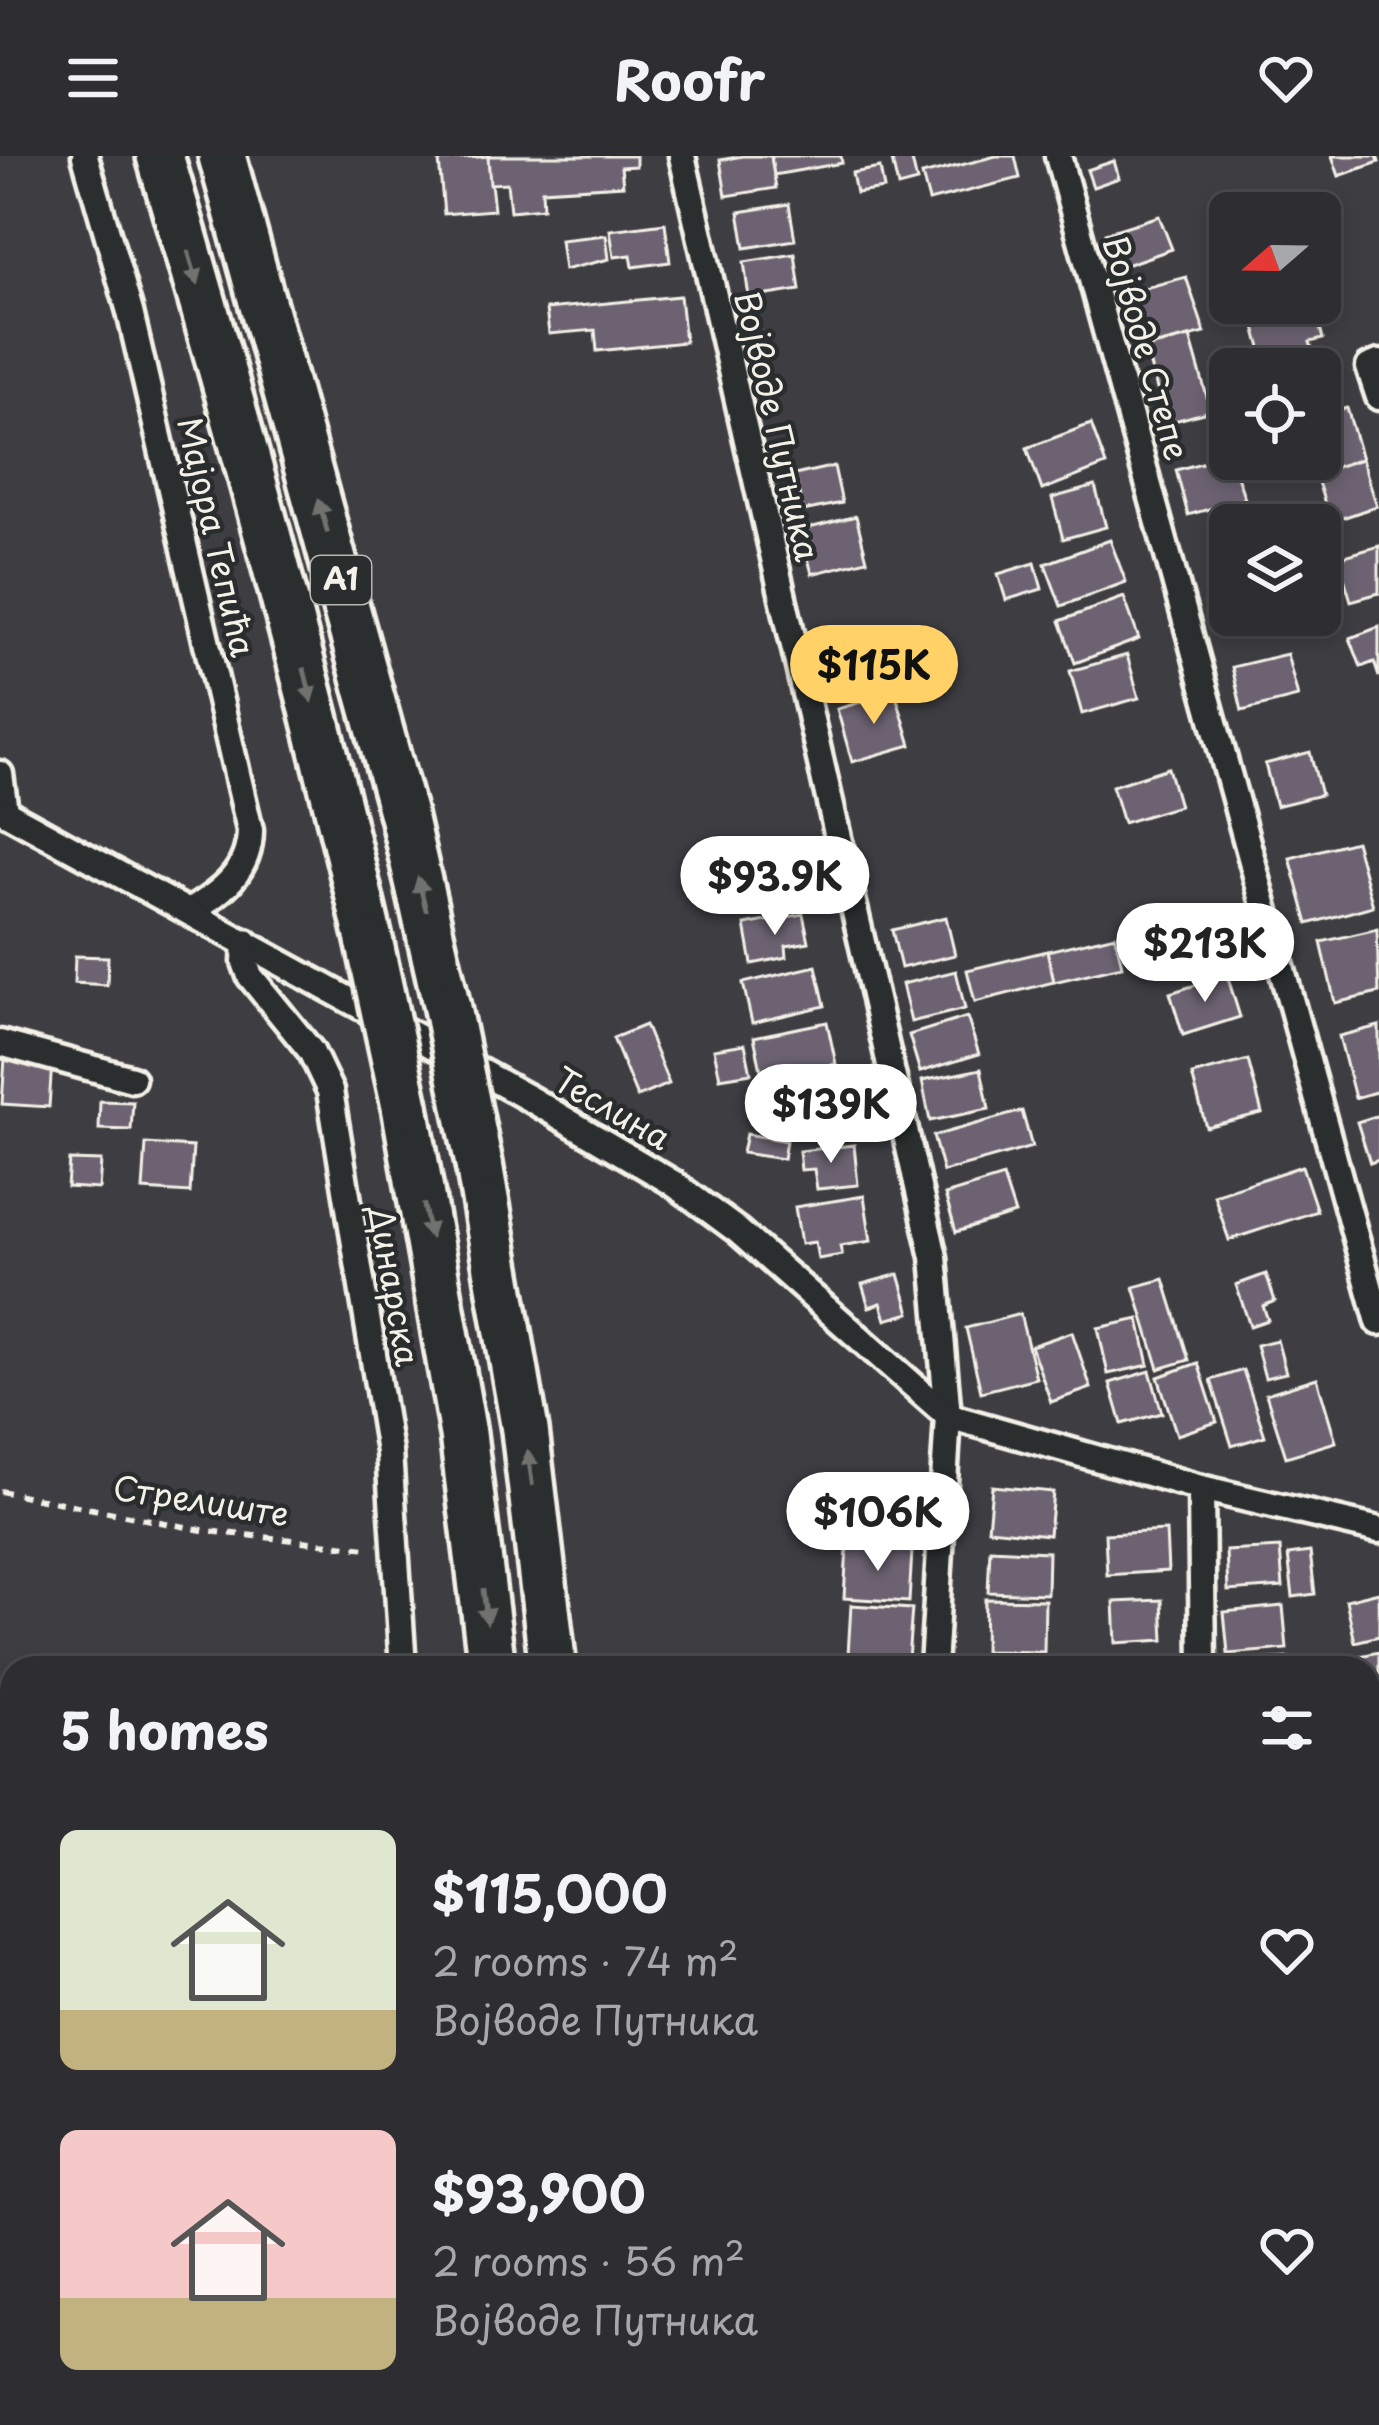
<!DOCTYPE html>
<meta charset="utf-8">
<style>
:root{--surface:#2e2e32;--page:#36363a;--text:#f1f3f6;--muted:#a7a8ac;--line:#494a4d;--accent:#ffd166}
body{margin:0;font-family:"Playpen Sans",sans-serif;background:var(--page);color:var(--text);height:100vh;display:flex;flex-direction:column;font-size:45px;white-space:nowrap}
*{box-sizing:border-box;margin:0}
p{font-size:39px;color:var(--muted)}
.icon{flex:none;width:66px;height:66px;fill:none;stroke:currentColor;stroke-width:2;stroke-linecap:round;stroke-linejoin:round}
.map{position:relative;flex:1;overflow:hidden}
.drawer{position:absolute;left:0px;top:1500px;width:1380px;height:771px;display:flex;flex-direction:column;background:var(--surface);border-radius:36px 36px 0 0;box-shadow:0 6px 18px #0003,0 0 0 3px var(--line)}
.drawer>*{flex:none}
.needle{width:78px;rotate:250deg}
.fabs{position:absolute;left:1209px;top:36px;display:grid;gap:24px}
.fabs a{display:grid;place-items:center;width:132px;height:132px;border-radius:18px;background:var(--surface);box-shadow:0 6px 18px #0003,0 0 0 3px var(--line);font-size:60px}
.price{position:absolute;translate:-50% -102px;padding:0 27px;border-radius:42px;background:#fff;color:#222;font-size:39px;line-height:78px;filter:drop-shadow(0 3px 6px #0008)}
.price::after{content:'';position:absolute;left:50%;top:72px;width:36px;height:27px;margin-left:-18px;background:inherit;clip-path:polygon(0 0,100% 0,50% 100%)}
.price.selected{background:var(--accent);color:#111}
ul{padding:0;list-style:none}
li{display:flex;align-items:center;gap:36px;height:300px;padding:0 60px}
li span{display:grid;place-items:center;flex:none;width:336px;height:240px;border-radius:18px;color:#555}
li>.icon{margin-inline-start:auto}
span .icon{width:144px;height:144px;fill:#fffc;stroke-width:1}
li b{font-size:51px}
h2{display:flex;justify-content:space-between;align-items:center;height:144px;padding:0 60px;font-size:51px}
header{display:flex;justify-content:space-between;align-items:center;height:156px;padding:0 60px;background:var(--surface);font-size:54px;font-weight:700}
.map>svg:first-child{display:block}
.building{fill:#6c6271;stroke:#f4f1e8;stroke-width:3}
.lines{fill:none;stroke-linecap:round;stroke-linejoin:round}
.minor-casing{stroke:#f4f1e8;stroke-width:33}
.motorway-casing{stroke:#f4f1e8;stroke-width:54}
.path{stroke:#f4f1e8;stroke-width:6;stroke-dasharray:9 9;stroke-linecap:butt}
.minor{stroke:#2a2d2e;stroke-width:24}
.motorway{stroke:#2a2d2e;stroke-width:45}
.motorway-bridge-casing{stroke:#f4f1e8;stroke-width:54;stroke-linecap:butt}
.motorway-bridge{stroke:#2a2d2e;stroke-width:45}
.oneway{fill:#71726f}
.labels{text-anchor:middle;stroke-width:9;stroke-linejoin:round;paint-order:stroke}
.shield{fill:#2a2d2e;stroke:#b7b6b0;stroke-width:3}
.shield-label{font-size:30px;font-weight:bold;fill:#f4f1e8}
.street-label{font-size:33px;fill:#f4f1e8;stroke:#2a2d2e}
</style>
<header><svg class="icon" aria-label="menu" viewBox="0 0 24 24"><path d="M4 6h16M4 12h16M4 18h16"/></svg>Roofr<svg class="icon" aria-label="heart" viewBox="0 0 24 24"><path d="M12 20l-8-8c-3-5 5-10 8-4 3-6 11-1 8 4z"/></svg></header>
<div class="map">
<svg width="1379" height="2269" viewBox="0 0 1379 2269">
<rect width="100%" height="100%" fill="#3e3d42"/>
<filter id="ink" filterUnits="userSpaceOnUse"><feTurbulence type="fractalNoise" baseFrequency=".00833" numOctaves="2"/><feDisplacementMap in="SourceGraphic" scale="24" xChannelSelector="R" yChannelSelector="G"/><feConvolveMatrix kernelMatrix="1 2 1 2 8 2 1 2 1" color-interpolation-filters="sRGB"/></filter>
<g filter="url(#ink)">
<g class="building">
<polygon points="488,0 494,54 444,58 439,5"/>
<polygon points="488,0 636,0 636,10 621,11 623,29 542,34 543,52 510,55 507,27 490,28"/>
<polygon points="743,0 771,0 776,32 726,40 720,4"/>
<polygon points="771,0 841,0 842,7 774,19"/>
<polygon points="891,0 911,0 917,26 898,31"/>
<polygon points="996,0 1015,0 1020,22 929,45 922,19"/>
<polygon points="1332,0 1377,0 1379,6 1339,20"/>
<polygon points="1114,5 1119,22 1093,31 1087,14"/>
<polygon points="880,12 884,33 856,37 852,17"/>
<polygon points="789,48 795,84 745,92 739,56"/>
<polygon points="1159,60 1172,93 1114,113 1105,77"/>
<polygon points="665,67 670,106 633,111 631,99 614,101 610,74"/>
<polygon points="606,79 609,103 564,114 560,84"/>
<polygon points="795,98 800,134 749,142 744,106"/>
<polygon points="1186,121 1205,177 1145,192 1129,136"/>
<polygon points="680,140 685,186 597,195 595,174 549,178 546,153"/>
<polygon points="1259,147 1313,147 1323,183 1310,186 1314,200 1267,213 1249,150"/>
<polygon points="1190,181 1211,255 1167,267 1145,192"/>
<polygon points="1347,252 1362,303 1315,317 1311,303 1320,303 1320,260"/>
<polygon points="1091,268 1106,309 1042,334 1027,292"/>
<polygon points="1230,299 1245,343 1188,359 1176,314"/>
<polygon points="1362,303 1377,350 1331,366 1315,317"/>
<polygon points="834,310 842,347 803,355 795,319"/>
<polygon points="1095,330 1106,371 1063,383 1052,342"/>
<polygon points="856,360 867,404 812,418 801,374"/>
<polygon points="1110,384 1126,426 1061,450 1045,408"/>
<polygon points="1379,390 1379,437 1351,445 1338,402"/>
<polygon points="1035,407 1042,433 1006,444 998,418"/>
<polygon points="1230,409 1230,451 1219,454 1209,414"/>
<polygon points="1124,441 1139,483 1075,507 1060,465"/>
<polygon points="1379,471 1379,521 1374,506 1361,511 1350,482"/>
<polygon points="1287,498 1298,541 1242,555 1232,511"/>
<polygon points="1127,499 1139,542 1082,558 1070,515"/>
<polygon points="895,536 911,589 852,606 837,553"/>
<polygon points="1310,596 1321,639 1276,650 1265,608"/>
<polygon points="1168,612 1179,650 1123,667 1112,630"/>
<polygon points="1355,685 1373,750 1308,768 1290,702"/>
<polygon points="803,758 809,786 786,790 787,801 752,808 745,769"/>
<polygon points="946,761 955,799 901,812 892,774"/>
<polygon points="1377,773 1379,837 1335,847 1321,786"/>
<polygon points="1115,779 1122,810 1054,826 1047,795"/>
<polygon points="1047,795 1054,826 975,846 967,814"/>
<polygon points="75,800 108,801 107,829 74,827"/>
<polygon points="816,810 825,850 752,867 743,827"/>
<polygon points="956,815 965,853 911,866 902,828"/>
<polygon points="1227,819 1240,861 1183,879 1170,837"/>
<polygon points="967,861 979,898 920,916 909,879"/>
<polygon points="827,866 836,908 763,924 754,881"/>
<polygon points="645,869 669,928 637,941 613,882"/>
<polygon points="1379,870 1379,935 1355,942 1339,880"/>
<polygon points="745,888 751,917 720,922 714,893"/>
<polygon points="5,902 52,905 49,951 2,948"/>
<polygon points="1248,904 1262,957 1206,971 1192,919"/>
<polygon points="981,913 989,953 930,965 922,925"/>
<polygon points="797,944 840,946 839,967 827,967 827,977 795,975"/>
<polygon points="100,945 133,946 131,974 99,973"/>
<polygon points="1022,955 1032,991 943,1016 933,980"/>
<polygon points="1379,959 1379,1004 1370,1007 1357,966"/>
<polygon points="746,978 786,985 783,1003 742,997"/>
<polygon points="146,988 193,991 190,1037 143,1034"/>
<polygon points="854,989 858,1029 817,1033 814,1013 801,1014 799,995"/>
<polygon points="69,1004 101,1005 99,1033 67,1031"/>
<polygon points="1302,1010 1317,1055 1229,1084 1214,1039"/>
<polygon points="1003,1021 1015,1058 956,1076 945,1039"/>
<polygon points="864,1040 871,1085 840,1090 842,1099 818,1103 815,1086 801,1088 795,1051"/>
<polygon points="899,1118 910,1157 886,1164 881,1147 869,1151 862,1128"/>
<polygon points="1266,1118 1275,1145 1263,1150 1268,1164 1250,1170 1236,1129"/>
<polygon points="1164,1123 1189,1204 1159,1213 1134,1131"/>
<polygon points="1020,1158 1036,1222 981,1236 966,1172"/>
<polygon points="1139,1163 1149,1209 1108,1218 1098,1172"/>
<polygon points="1072,1176 1091,1232 1051,1246 1031,1190"/>
<polygon points="1277,1184 1286,1217 1265,1222 1256,1189"/>
<polygon points="1198,1207 1217,1266 1177,1279 1158,1221"/>
<polygon points="1243,1214 1265,1280 1232,1290 1211,1224"/>
<polygon points="1150,1215 1162,1257 1122,1268 1110,1227"/>
<polygon points="1317,1222 1336,1286 1286,1301 1266,1238"/>
<polygon points="992,1330 1053,1336 1049,1379 988,1373"/>
<polygon points="1166,1375 1168,1415 1107,1419 1105,1378"/>
<polygon points="847,1391 912,1395 909,1446 844,1442"/>
<polygon points="1280,1392 1283,1431 1228,1435 1226,1395"/>
<polygon points="990,1393 1048,1396 1047,1438 988,1436"/>
<polygon points="1310,1396 1315,1438 1293,1441 1288,1399"/>
<polygon points="1379,1436 1379,1480 1355,1486 1346,1444"/>
<polygon points="985,1443 1045,1444 1044,1496 984,1495"/>
<polygon points="1162,1444 1164,1484 1116,1487 1114,1446"/>
<polygon points="851,1449 912,1453 908,1503 848,1499"/>
<polygon points="1283,1450 1287,1493 1228,1498 1224,1456"/>
<polygon points="1379,1496 1379,1552 1368,1554 1368,1512 1352,1512 1350,1502"/>
<polygon points="1290,1502 1290,1512 1234,1512 1233,1505"/>
<polygon points="1368,1560 1378,1609 1368,1611"/>
<polygon points="930,2259 991,2259 990,2269 929,2263"/>
</g>
<g class="lines">
<g class="minor-casing">
<g id="minor">
<path d="M85,0L130,156L250,674C250,715 222,736 189,756"/>
<polyline points="682,0 934,1101 948,1260 933,1512"/>
<polyline points="1058,0 1379,1166"/>
<polyline points="1379,207 1369,211 1379,241"/>
<polyline points="0,618 5,655"/>
<polyline points="0,653 532,944 673,1027 738,1075 948,1260 1201,1332 1379,1374"/>
<polyline points="246,786 245,806 250,820 311,895 330,935 389,1296 403,1512"/>
<polyline points="0,887 132,923"/>
<polyline points="1201,1332 1203,1512"/>
<polyline points="1368,2180 1379,2179"/>
<polyline points="443,2269 443,2259"/>
<polyline points="887,2269 888,2259"/>
<polyline points="1213,2269 1214,2259"/>
</g>
</g>
<g class="motorway-casing">
<g id="motorway">
<path d="M160,0C237,261 309,522 370,788"/>
<polyline points="222,0 403,659 447,852"/>
<polyline points="405,950 463,1278 492,1512"/>
<polyline points="479,1008 525,1274 553,1512"/>
<polyline points="532,2269 532,2259"/>
<polyline points="590,2269 590,2259"/>
</g>
</g>
<polyline class="path" points="0,1335 207,1375 368,1392"/>
<use href="#minor" class="minor"/>
<use href="#motorway" class="motorway"/>
<g class="motorway-bridge-casing">
<g id="motorway-bridge">
<polyline points="370,788 405,950"/>
<polyline points="447,852 479,1008"/>
</g>
</g>
<use href="#motorway-bridge" class="motorway-bridge"/>
</g>
<defs><path id="oneway-solid" d="M-6-.8H1V-3.2L6.5 0L1 3.2V.8H-6Z" transform="scale(3)"/></defs>
<g class="oneway">
<use href="#oneway-solid" transform="translate(193 112) rotate(74)"/>
<use href="#oneway-solid" transform="translate(323 360) rotate(-105)"/>
<use href="#oneway-solid" transform="translate(308 529) rotate(76)"/>
<use href="#oneway-solid" transform="translate(422 738) rotate(-104)"/>
<use href="#oneway-solid" transform="translate(427 1065) rotate(79)"/>
<use href="#oneway-solid" transform="translate(530 1312) rotate(-98)"/>
<use href="#oneway-solid" transform="translate(485 1450) rotate(83)"/>
</g>
</g>
<g class="labels">
<rect class="shield" x="311" y="400" width="60" height="48" rx="9"/>
<g class="shield-label">
<text x="341" y="434">A1</text>
</g>
<g class="street-label">
<text transform="translate(1146 192) rotate(74)" y="12">Војводе Степе</text>
<text transform="translate(777 270) rotate(77)" y="12">Војводе Путника</text>
<text transform="translate(216 381) rotate(77)" y="12">Мајора Тепића</text>
<text transform="translate(612 953) rotate(30)" y="12">Теслина</text>
<text transform="translate(394 1130) rotate(80)" y="12">Динарска</text>
<text transform="translate(201 1345) rotate(9)" y="12">Стрелиште</text>
</g>
</g>
</svg>
<div class="fabs">
<a><svg class="needle" viewBox="-14 -14 28 28"><path d="M0-13l5 13h-10z" fill="#e53935"/><path d="M0 13l5-13h-10z" fill="#a7a8ac"/></svg></a>
<a><svg class="icon" aria-label="locate" viewBox="0 0 24 24"><circle cx="12" cy="12" r="6"/><path d="M12 2v4M12 18v4M2 12h4M18 12h4"/></svg></a>
<a><svg class="icon" aria-label="layers" viewBox="0 0 24 24"><path d="M12 4l9 5-9 5-9-5zM3 14l9 5 9-5"/></svg></a>
</div>
<b class="price selected" style="left:874px;top:571px">$115K</b>
<b class="price" style="left:775px;top:782px">$93.9K</b>
<b class="price" style="left:1205px;top:849px">$213K</b>
<b class="price" style="left:831px;top:1010px">$139K</b>
<b class="price" style="left:878px;top:1418px">$106K</b>
<section class="drawer">
<h2>5 homes<svg class="icon" aria-label="filters" viewBox="0 0 24 24"><path d="M4 7h16M4 17h16"/><circle cx="9" cy="7" r="2"/><circle cx="15" cy="17" r="2"/></svg></h2>
<ul>
<li><span style="background:linear-gradient(#dfe7d0 75%,#c2b280 0)"><svg class="icon" aria-label="home" viewBox="0 0 24 24"><path d="M3 11l9-7 9 7M6 9v11h12V9"/></svg></span><div><b>$115,000</b><p>2 rooms · 74 m²</p><p>Војводе Путника</p></div><svg class="icon" aria-label="heart" viewBox="0 0 24 24"><path d="M12 20l-8-8c-3-5 5-10 8-4 3-6 11-1 8 4z"/></svg></li>
<li><span style="background:linear-gradient(#f6c9c9 70%,#c2b280 0)"><svg class="icon" aria-label="home" viewBox="0 0 24 24"><path d="M3 11l9-7 9 7M6 9v11h12V9"/></svg></span><div><b>$93,900</b><p>2 rooms · 56 m²</p><p>Војводе Путника</p></div><svg class="icon" aria-label="heart" viewBox="0 0 24 24"><path d="M12 20l-8-8c-3-5 5-10 8-4 3-6 11-1 8 4z"/></svg></li>
</ul>
</section>
</div>
